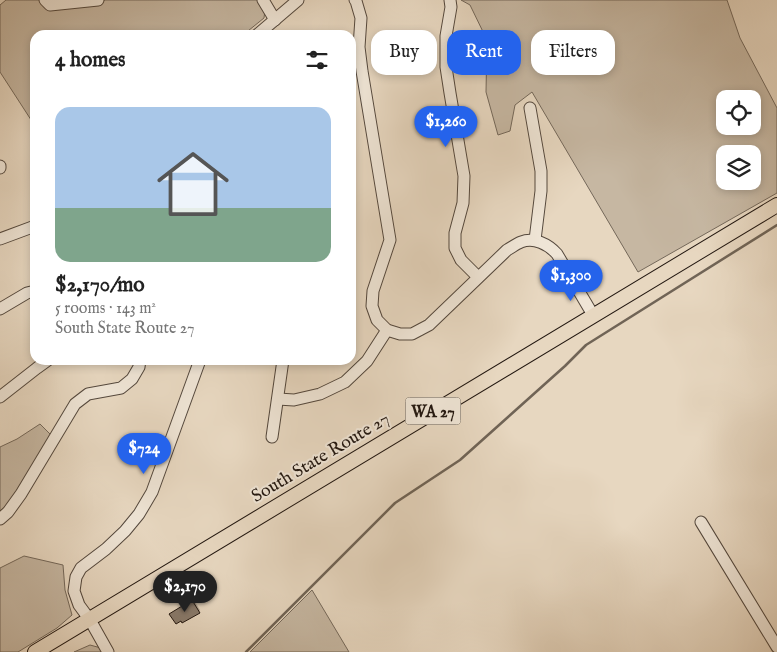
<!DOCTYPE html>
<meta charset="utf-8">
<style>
:root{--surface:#fff;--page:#f6f6f6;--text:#222;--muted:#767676;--accent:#2563eb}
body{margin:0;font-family:"IM FELL English",serif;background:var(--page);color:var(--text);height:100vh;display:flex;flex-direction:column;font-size:19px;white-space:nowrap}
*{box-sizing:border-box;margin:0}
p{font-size:16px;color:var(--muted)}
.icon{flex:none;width:28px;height:28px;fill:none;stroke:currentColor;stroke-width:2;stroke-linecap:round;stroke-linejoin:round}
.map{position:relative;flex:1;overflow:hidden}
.panel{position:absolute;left:30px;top:30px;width:326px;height:335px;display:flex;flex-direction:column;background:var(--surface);border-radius:15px;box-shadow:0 2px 8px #0003}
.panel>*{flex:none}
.banner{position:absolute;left:371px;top:30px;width:330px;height:45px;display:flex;gap:10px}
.buttons{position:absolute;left:716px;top:90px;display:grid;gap:10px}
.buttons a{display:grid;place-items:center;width:45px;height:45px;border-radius:10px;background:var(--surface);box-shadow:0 2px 8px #0003;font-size:25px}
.price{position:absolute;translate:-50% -42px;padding:0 11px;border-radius:18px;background:var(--accent);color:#fff;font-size:16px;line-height:32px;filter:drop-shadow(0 1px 2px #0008)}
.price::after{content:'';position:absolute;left:50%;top:30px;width:15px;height:11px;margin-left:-8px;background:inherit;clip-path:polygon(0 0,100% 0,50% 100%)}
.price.on{background:#222;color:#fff}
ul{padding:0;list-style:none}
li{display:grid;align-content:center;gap:10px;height:265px;padding:0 25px}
li span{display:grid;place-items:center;height:155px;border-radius:15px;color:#555}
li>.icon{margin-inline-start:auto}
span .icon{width:90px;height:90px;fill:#fffc;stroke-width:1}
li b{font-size:21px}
h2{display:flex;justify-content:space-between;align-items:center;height:60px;padding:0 25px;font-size:21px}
.pill{padding:0 18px;border-radius:15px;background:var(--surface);box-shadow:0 2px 8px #0003;font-size:18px;line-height:45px}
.pill.on{background:var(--accent);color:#fff}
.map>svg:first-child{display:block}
.green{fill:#c6b7a2;stroke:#74685a;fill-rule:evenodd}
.shadow{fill:#0003}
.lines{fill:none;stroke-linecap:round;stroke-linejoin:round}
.stream{stroke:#706456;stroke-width:2.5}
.building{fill:#897b6c;stroke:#231811}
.minor-casing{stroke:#54483d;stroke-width:13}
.major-casing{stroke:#231811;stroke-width:16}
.minor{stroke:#efe5d6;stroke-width:11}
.major{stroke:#e7d7c0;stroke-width:14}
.labels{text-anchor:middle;stroke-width:4;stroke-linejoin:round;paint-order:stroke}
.shield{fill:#efe5d6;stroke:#60564c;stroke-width:1}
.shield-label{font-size:16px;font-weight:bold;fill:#231811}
.street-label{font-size:18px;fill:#231811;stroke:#efe5d6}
</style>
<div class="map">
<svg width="777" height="652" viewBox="0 0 777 652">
<rect width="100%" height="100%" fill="#e7d7c0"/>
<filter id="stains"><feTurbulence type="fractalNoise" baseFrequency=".004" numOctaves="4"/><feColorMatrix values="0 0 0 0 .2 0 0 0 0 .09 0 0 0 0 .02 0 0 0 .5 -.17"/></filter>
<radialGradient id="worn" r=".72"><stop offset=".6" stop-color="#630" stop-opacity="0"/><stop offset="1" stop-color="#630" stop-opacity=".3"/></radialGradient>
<g class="green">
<polygon points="6,0 40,0 97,5 105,0 259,0 265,10 264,18 243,35 35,35 35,126 0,72 0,5"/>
<path d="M461,0H727L740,38L777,108V193L638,272L532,92L515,105L510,131L498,135L486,92L487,40L470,5ZM725,99H752V126H725ZM725,154H752V181H725Z"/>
<polygon points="40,424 51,435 10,501 0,512 0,447 17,439"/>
<polygon points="24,556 63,565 65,590 72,615 57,628 18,652 0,652 0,568"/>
<polygon points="312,590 349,652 250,652"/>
<polygon points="90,645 101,648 103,652 74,652"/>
</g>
<polygon class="shadow" points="194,600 200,610 199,612 172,613"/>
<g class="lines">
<polyline class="stream" points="246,652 395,503 460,460 565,366 586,345 777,225"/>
</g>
<polygon class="building" points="192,600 200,613 182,623 181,621 176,624 169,614"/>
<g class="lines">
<g class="minor-casing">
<g id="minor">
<polyline points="45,0 50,5 98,0"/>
<polyline points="263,0 275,20"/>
<path d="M355,0L356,1L361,18L359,47L362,71L390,240L373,291L372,306L377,320L387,330L400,334H412L429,325L507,250C511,248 516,244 521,242C534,237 548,244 557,254L593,315"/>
<polyline points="450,0 451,7 446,36 446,67 450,93 464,176 463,203 455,233 455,248 461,260 478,277"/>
<polyline points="257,35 298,0"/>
<polyline points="530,108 541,171 541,191 535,240"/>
<polyline points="0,166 0,168"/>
<polyline points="0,239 35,226"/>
<polyline points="0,309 27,293 35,291"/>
<polyline points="0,397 37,368 48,360"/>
<polyline points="278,399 294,400 320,394 345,382 367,361 387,330"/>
<polyline points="272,437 283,360"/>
<polyline points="0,519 8,512 21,494 75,404 88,394 121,388 132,379 139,367 140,360"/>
<polyline points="701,522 777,647"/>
<polyline points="108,652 90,620 79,605 74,591 76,577 81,568 106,549 125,531 139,514 152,492 200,360"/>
</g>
</g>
<g class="major-casing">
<polyline id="major" points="35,652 777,205"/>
</g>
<use href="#minor" class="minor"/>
<use href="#major" class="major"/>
</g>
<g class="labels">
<rect class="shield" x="405.5" y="397.5" width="55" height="27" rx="4"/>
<g class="shield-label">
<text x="433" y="417">WA 27</text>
</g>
<g class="street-label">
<text transform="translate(320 457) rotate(-31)" y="6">South State Route 27</text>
</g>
</g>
<rect width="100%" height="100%" filter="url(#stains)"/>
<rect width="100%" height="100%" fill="url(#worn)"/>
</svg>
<div class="buttons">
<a><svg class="icon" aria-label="locate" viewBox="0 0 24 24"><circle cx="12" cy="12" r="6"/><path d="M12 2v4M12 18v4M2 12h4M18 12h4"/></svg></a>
<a><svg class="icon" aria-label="layers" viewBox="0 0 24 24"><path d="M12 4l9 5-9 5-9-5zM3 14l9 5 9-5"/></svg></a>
</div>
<b class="price" style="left:446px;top:148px">$1,260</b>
<b class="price" style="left:571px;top:302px">$1,300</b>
<b class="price" style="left:144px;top:475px">$724</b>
<b class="price on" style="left:185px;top:613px">$2,170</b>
<div class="banner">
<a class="pill">Buy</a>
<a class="pill on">Rent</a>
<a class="pill">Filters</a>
</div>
<section class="panel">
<h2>4 homes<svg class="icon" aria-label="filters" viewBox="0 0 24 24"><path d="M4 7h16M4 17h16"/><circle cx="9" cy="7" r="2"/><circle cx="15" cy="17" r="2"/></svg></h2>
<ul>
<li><span style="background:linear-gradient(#a9c7e8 65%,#7fa58c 0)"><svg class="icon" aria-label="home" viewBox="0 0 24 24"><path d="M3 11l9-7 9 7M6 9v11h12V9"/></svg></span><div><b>$2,170/mo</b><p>5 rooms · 143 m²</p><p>South State Route 27</p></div></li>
</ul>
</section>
</div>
